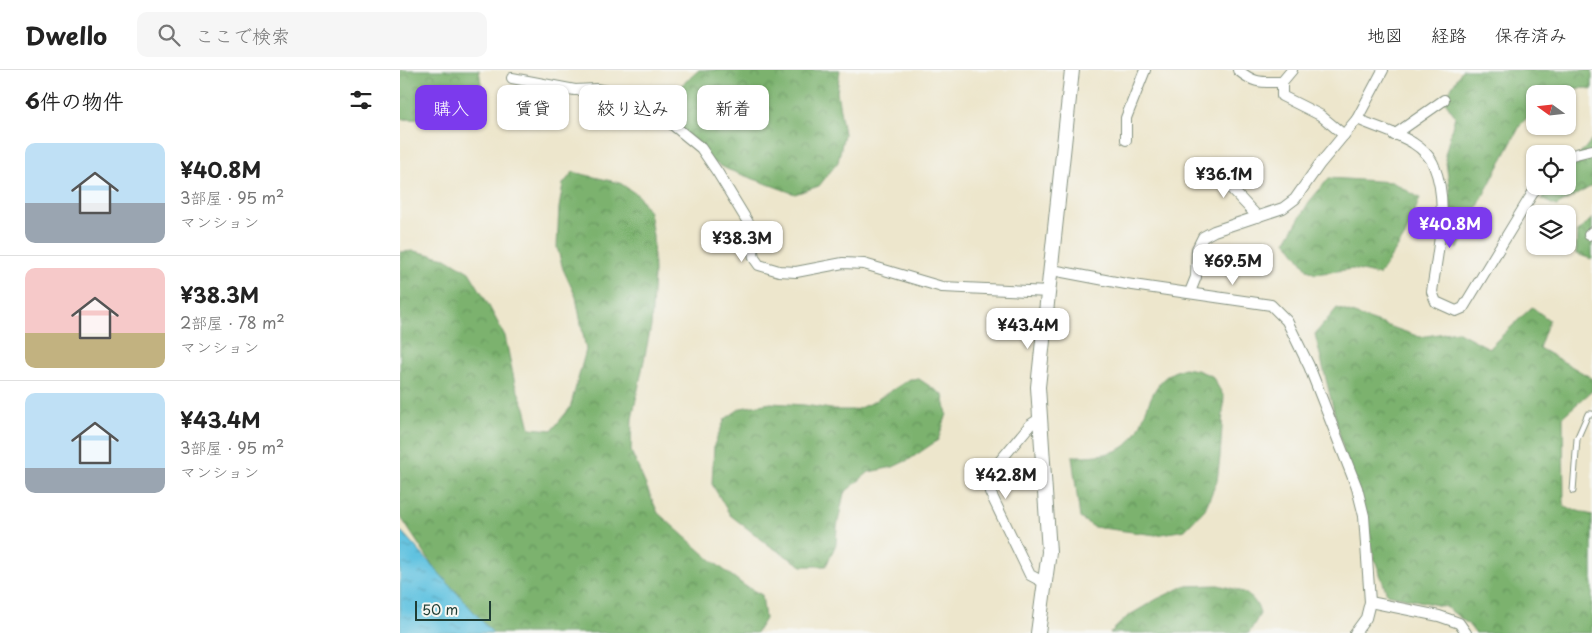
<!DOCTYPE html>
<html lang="ja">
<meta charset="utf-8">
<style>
:root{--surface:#fff;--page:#f6f6f6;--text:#222;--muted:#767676;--line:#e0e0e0;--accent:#7c3aed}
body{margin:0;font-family:"Playpen Sans","Klee One",sans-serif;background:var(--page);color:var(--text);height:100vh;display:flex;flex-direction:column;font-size:19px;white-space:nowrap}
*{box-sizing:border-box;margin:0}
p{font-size:16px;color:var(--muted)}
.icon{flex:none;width:28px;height:28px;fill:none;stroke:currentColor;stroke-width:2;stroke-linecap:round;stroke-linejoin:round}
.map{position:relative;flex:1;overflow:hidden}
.drawer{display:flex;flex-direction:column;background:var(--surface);width:400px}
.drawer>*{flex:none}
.top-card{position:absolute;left:15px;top:15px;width:475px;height:45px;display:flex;gap:10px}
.needle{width:32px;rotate:285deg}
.buttons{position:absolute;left:1126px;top:15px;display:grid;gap:10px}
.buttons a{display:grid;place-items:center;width:50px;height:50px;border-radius:10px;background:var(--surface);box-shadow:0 1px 4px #0004;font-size:25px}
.scale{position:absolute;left:15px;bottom:12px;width:76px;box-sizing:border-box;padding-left:5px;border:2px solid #1f3d34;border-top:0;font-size:14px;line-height:18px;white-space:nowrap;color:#1f3d34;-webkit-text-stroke:4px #f6f6f2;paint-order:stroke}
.price{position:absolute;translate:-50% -42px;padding:0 11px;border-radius:10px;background:#fff;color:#222;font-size:16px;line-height:32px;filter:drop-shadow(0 1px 2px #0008)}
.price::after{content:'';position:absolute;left:50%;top:30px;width:15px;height:11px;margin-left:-8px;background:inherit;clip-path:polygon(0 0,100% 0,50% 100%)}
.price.current{background:var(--accent);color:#fff}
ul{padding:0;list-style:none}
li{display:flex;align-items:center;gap:15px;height:125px;padding:0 25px}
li+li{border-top:1px solid var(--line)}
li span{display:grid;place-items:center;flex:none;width:140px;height:100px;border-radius:10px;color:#555}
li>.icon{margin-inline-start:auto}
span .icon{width:60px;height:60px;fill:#fffc;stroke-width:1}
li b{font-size:21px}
h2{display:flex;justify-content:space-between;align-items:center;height:60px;padding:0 25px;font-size:21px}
.chip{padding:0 18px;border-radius:10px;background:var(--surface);box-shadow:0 1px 4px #0004;font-size:18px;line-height:45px}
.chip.current{background:var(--accent);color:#fff}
header{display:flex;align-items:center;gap:30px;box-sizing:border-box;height:70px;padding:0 25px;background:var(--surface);border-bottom:1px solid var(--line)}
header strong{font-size:24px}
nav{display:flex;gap:28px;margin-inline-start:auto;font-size:18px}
.search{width:350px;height:45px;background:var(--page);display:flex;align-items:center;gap:12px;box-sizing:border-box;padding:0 18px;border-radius:10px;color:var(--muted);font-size:19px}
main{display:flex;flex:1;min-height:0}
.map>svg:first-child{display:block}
.forest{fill:url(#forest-crowns);stroke:#4d7851}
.water{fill:url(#water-ripples);stroke:#40808a}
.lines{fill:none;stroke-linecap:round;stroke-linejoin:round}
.lane-casing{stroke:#869280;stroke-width:7}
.street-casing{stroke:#869280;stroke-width:12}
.secondary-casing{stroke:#869280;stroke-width:16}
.lane{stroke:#fff;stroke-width:5}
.street{stroke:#fff;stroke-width:10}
.secondary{stroke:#fff;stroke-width:14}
</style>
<header>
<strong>Dwello</strong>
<div class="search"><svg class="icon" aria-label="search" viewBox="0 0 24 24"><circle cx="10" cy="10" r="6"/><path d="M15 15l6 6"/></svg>ここで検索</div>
<nav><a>地図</a><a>経路</a><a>保存済み</a></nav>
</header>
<main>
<section class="drawer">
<h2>6件の物件<svg class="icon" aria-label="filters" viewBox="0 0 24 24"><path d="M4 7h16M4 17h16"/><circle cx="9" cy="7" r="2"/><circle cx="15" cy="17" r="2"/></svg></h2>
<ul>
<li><span style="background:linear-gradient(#bfe0f5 60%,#9aa5b1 0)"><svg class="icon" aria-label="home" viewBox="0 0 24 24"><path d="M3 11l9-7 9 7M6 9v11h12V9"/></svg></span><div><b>¥40.8M</b><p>3部屋 · 95 m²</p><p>マンション</p></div></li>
<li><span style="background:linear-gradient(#f6c9c9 65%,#c2b280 0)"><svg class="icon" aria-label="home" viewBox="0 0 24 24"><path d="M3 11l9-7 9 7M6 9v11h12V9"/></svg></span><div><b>¥38.3M</b><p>2部屋 · 78 m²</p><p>マンション</p></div></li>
<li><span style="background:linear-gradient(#bfe0f5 75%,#9aa5b1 0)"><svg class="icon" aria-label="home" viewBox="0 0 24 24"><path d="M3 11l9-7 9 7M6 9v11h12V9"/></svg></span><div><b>¥43.4M</b><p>3部屋 · 95 m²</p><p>マンション</p></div></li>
</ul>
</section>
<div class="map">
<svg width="1192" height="563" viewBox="0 0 1192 563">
<defs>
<pattern id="forest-crowns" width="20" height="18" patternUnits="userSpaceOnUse" patternTransform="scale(1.25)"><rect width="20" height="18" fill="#7bb26e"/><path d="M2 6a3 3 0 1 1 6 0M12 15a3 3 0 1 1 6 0" fill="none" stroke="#64925b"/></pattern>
<pattern id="water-ripples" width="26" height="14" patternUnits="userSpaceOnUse" patternTransform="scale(1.25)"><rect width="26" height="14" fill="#61c2e0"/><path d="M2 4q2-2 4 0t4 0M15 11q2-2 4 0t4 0" fill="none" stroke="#4f9fb6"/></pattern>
</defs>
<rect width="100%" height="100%" fill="#f6f6f2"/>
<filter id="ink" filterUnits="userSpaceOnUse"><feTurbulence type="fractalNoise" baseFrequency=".02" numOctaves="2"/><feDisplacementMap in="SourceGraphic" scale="10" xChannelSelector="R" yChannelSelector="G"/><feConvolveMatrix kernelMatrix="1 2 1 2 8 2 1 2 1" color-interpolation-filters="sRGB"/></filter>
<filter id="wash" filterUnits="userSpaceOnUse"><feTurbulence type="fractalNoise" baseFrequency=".0096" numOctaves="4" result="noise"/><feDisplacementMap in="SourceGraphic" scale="20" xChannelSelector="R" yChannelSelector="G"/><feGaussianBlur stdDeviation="1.12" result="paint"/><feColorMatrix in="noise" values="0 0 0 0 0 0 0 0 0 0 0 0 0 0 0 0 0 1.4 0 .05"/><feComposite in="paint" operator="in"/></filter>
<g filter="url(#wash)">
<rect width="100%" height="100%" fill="#ede6cc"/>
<g class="forest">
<polygon points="0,0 79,0 83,27 39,50 0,49"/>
<polygon points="299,0 440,0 437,22 444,64 438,92 419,116 395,124 329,100 301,86 288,70 276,53 273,36 277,19"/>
<polygon points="1062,0 1192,0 1192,20 1188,18 1156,19 1152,24 1135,24 1135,40 1121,54 1082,128 1058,179 1047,165 1050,121 1045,85 1055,46 1044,30"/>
<polygon points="1192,70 1192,116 1156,136 1141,129 1152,116 1168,116 1168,98"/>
<polygon points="173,102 220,113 239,126 249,142 253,166 254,205 251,256 232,349 231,381 258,443 311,490 345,516 362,525 365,549 356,563 82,563 48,519 0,446 0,182 14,181 46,188 69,202 83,225 105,266 115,314 125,338 130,358 152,360 170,338 186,280 176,227 163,199 157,177 159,138 163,114"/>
<polygon points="929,108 992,112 1020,128 1005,166 979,205 952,199 915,204 908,200 886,171 909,132"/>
<polygon points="1192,148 1192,189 1176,184 1177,163"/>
<polygon points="1132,237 1149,250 1139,278 1190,307 1192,309 1192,321 1163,346 1164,437 1192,445 1192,563 1075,563 1068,554 1046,537 987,524 959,444 915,264 937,238 1020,267 1057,261 1089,278"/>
<path d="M784,298L797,300L812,306L824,327L820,387L817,411L805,439L785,460L756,465L694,457L680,448L672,386C688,386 708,386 722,378C747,364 744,319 770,304C774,301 780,300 784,298Z"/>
<polygon points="510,309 519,309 543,325 547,344 538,370 510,389 493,397 469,402 444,423 437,457 436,474 426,496 402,496 370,476 330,445 312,414 314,375 325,349 341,338 371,333 404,335 438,340 455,340 473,332"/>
<path d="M818,515C838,520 855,522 860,544L849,563H710L728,546L757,529L785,516Z"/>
</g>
<polygon class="water" points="2,462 93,563 0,563 0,463"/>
</g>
<g filter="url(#ink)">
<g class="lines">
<g class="lane-casing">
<polyline id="lane" points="1173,421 1177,369 1188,344 1192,344"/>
</g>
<g class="street-casing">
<g id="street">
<path d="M838,0C855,14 861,12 882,12"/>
<polyline points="892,0 882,12 882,26 920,45 944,65"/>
<polyline points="112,8 175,20 196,19 221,24 268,51 301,78 318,103 349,154 354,188 359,195 379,201 396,202 443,193 464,194 542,217 650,222"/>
<path d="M957,49C973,56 1000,64 1013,73C1021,78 1031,87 1034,96C1050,134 1037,182 1032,222L1036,232L1056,241L1063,238L1137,116"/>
<polyline points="994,65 1044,30"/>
<polyline points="726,70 726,48 745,0"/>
<polyline points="1168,88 1172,85 1192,80"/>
<polyline points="809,95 858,147"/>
<polyline points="1189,165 1192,162"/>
<polyline points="652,200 726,214 871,235 887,251 909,296 957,418 964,446 970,532 966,548 955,563"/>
<polyline points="790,222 796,207 797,179 803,167 814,161 883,138 895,129 919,95 957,49 983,0"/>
<polyline points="639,349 630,355 595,397 591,407 590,422 630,505 645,513"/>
<polyline points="970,532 1039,546 1059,553 1066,563"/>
</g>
</g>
<g class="secondary-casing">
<polyline id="secondary" points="638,563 649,482 638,317 672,0"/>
</g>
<use href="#lane" class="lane"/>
<use href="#street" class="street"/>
<use href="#secondary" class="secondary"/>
</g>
</g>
</svg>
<div class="buttons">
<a><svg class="needle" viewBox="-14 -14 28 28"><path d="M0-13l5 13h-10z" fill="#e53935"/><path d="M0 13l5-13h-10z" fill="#767676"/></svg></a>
<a><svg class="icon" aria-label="locate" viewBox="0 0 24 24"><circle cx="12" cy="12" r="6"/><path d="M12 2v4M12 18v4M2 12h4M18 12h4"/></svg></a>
<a><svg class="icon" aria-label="layers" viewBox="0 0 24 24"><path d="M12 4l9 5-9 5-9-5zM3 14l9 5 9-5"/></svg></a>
</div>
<div class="scale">50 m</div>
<b class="price" style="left:824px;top:129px">¥36.1M</b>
<b class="price current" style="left:1050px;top:179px">¥40.8M</b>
<b class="price" style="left:342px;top:193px">¥38.3M</b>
<b class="price" style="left:833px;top:216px">¥69.5M</b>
<b class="price" style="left:628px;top:280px">¥43.4M</b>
<b class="price" style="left:606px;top:430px">¥42.8M</b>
<div class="top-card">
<a class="chip current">購入</a>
<a class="chip">賃貸</a>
<a class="chip">絞り込み</a>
<a class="chip">新着</a>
</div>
</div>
</main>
